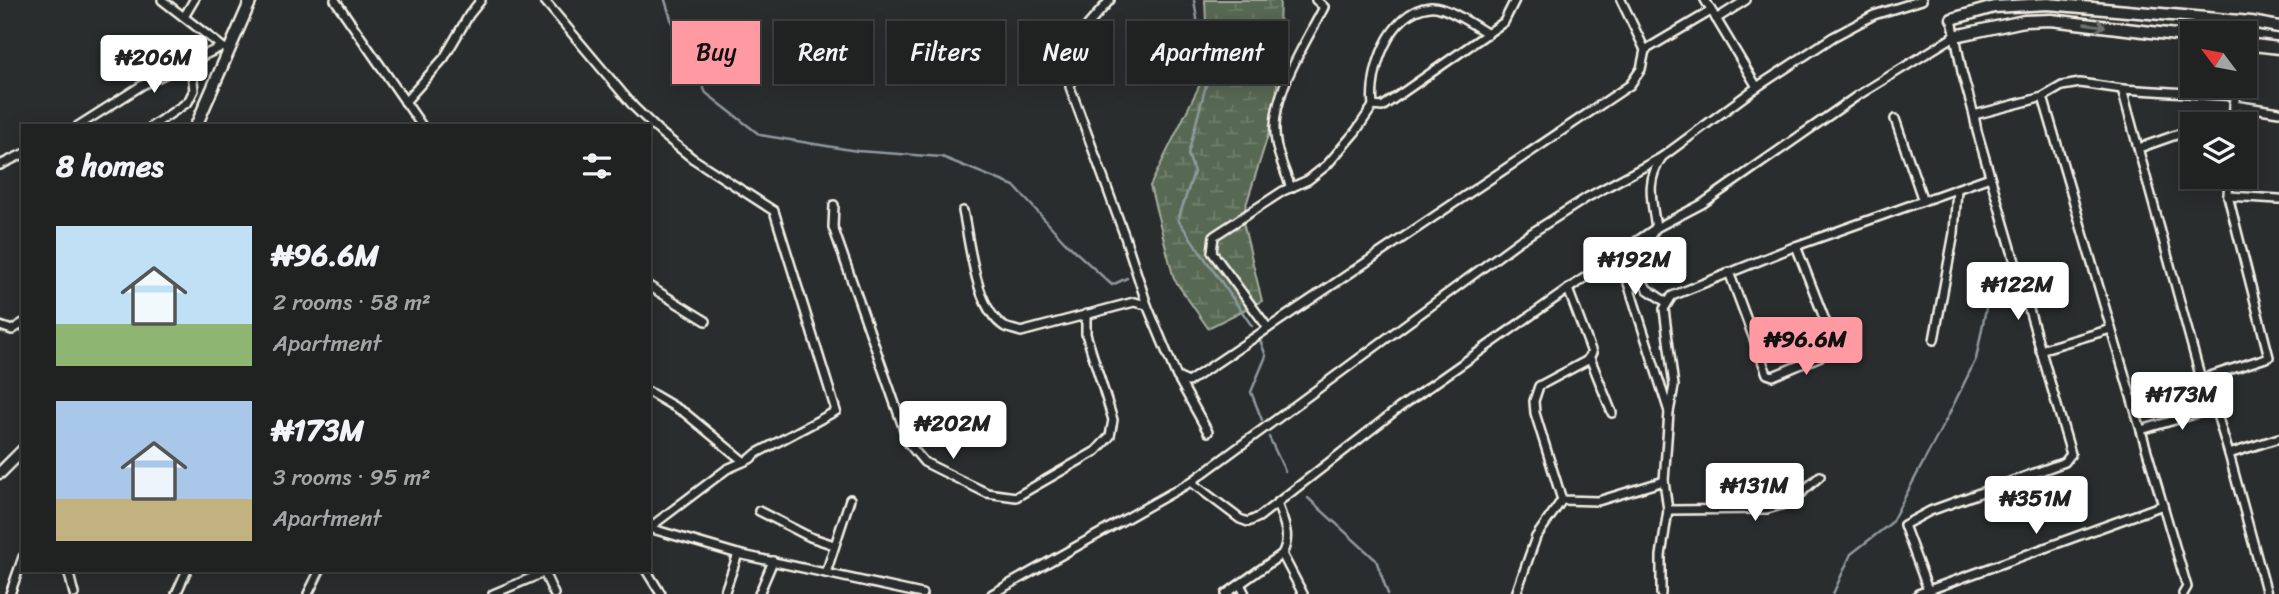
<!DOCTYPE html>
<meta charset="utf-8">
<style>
:root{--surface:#202222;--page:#282a2a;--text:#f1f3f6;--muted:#a2a4a5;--line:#3d3f40;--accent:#ff9aa2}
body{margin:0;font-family:Sriracha,sans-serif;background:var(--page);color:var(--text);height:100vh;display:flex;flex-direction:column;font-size:26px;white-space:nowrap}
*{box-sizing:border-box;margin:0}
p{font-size:23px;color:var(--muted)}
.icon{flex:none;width:38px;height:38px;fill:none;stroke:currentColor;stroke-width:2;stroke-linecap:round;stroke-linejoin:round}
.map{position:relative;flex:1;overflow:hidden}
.details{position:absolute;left:21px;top:124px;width:630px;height:448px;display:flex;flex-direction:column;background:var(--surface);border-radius:0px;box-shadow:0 4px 18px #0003,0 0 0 2px var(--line)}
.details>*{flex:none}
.banner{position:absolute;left:672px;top:21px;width:665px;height:63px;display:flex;gap:14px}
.needle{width:46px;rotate:302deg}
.fabs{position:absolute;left:2180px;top:21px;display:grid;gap:14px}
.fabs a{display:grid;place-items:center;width:77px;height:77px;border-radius:0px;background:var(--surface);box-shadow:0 4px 18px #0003,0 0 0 2px var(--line);font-size:35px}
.price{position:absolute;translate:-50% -60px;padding:0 16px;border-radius:7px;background:#fff;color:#222;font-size:23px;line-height:46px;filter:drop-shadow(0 2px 4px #0008)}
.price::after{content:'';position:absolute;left:50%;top:42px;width:21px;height:16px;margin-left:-10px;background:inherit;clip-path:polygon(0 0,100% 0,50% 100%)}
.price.current{background:var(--accent);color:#111}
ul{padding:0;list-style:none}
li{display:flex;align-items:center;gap:21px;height:175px;padding:0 35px}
li span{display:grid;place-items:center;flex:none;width:196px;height:140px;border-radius:0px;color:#555}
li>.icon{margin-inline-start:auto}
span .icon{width:84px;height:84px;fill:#fffc;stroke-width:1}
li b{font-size:30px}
h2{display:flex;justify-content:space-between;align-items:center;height:84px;padding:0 35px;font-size:30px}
.chip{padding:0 24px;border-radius:0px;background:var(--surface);box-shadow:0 4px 18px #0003,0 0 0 2px var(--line);font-size:24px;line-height:63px}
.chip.current{background:var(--accent);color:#111}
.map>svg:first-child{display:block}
.wetland{fill:url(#wetland-marsh);stroke:#a6ad9e;stroke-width:2}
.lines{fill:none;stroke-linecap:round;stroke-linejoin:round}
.stream{stroke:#8e9a9f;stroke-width:2.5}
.street-casing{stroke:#f4f1e8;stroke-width:12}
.secondary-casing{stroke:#f4f1e8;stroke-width:15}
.street{stroke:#2a2d2e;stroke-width:7}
.secondary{stroke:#2a2d2e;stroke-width:10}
.oneway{stroke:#71726f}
</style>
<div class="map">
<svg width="2279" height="594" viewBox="0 0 2279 594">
<defs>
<pattern id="wetland-marsh" width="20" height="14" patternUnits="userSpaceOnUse" patternTransform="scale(1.75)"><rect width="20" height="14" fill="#586953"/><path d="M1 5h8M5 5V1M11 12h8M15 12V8" fill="none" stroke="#717f6c"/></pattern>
</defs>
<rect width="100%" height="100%" fill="#2a2d2e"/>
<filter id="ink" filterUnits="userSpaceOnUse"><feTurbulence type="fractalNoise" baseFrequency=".0143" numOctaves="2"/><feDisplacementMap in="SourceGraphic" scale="14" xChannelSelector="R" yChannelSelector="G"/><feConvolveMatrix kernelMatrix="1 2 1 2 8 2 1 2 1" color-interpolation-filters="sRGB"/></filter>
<g filter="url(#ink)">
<polygon class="wetland" points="1205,0 1280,0 1276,110 1242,218 1262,301 1208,328 1174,279 1150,186 1208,68"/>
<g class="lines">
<g class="stream">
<polyline points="665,0 671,19 706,93 760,135 857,151 942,157 1014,186 1066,243 1112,285 1127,278"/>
<polyline points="1194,0 1207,81 1188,154 1194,172 1178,220 1252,326"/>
<polyline points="1260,340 1266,356 1251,392 1262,420"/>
<polyline points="1269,437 1285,471"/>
<polyline points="1308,498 1376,560 1388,594"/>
<polyline points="1833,594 1851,554 1891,523 1948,416 1976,359 1993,273"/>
</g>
<g class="street-casing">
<g id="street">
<polyline points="162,0 225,49"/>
<polyline points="335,0 422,126"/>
<polyline points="544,0 634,107 661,133 692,158 774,211 836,411 757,453 750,459 727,469 649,528"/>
<polyline points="1110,0 1088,25 1070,87 1125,237 1147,305"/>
<polyline points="1621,0 1645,50 1711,11"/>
<polyline points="1705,0 1757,87"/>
<polyline points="184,17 194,0"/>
<polyline points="1716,19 1746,0"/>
<polyline points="1952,19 1962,72 1974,115"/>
<path d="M1488,34C1475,26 1445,5 1430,7C1389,11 1369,72 1373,106L1382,107L1504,22L1515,0"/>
<polyline points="2245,55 2251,22"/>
<polyline points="2238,86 2234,105 2279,112"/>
<polyline points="2043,97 2187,587 2183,594"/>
<polyline points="405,102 444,58 469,15 481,0"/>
<polyline points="1895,119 1923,201"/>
<polyline points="2233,124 2234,105"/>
<polyline points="78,126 144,84 221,47"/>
<polyline points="152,126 188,102 194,90 192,73 187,65"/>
<polyline points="2139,148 2193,129"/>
<polyline points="0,165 23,154"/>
<path d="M1291,188C1286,173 1278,157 1276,142C1268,98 1305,45 1324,7L1316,0"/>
<polyline points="2228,196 2279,199"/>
<polyline points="834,205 833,227 909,444 924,462 958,479 987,493 1016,497 1096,451 1110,436 1113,420 1086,334 1086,314"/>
<path d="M963,211C970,243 975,309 1005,327C1009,329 1016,330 1021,332L1134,302L1147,305L1177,377L1188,382L1630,85L1641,69L1645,50"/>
<polyline points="1633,263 1647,289 1666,302"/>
<polyline points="1729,272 1767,374 1773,376 1833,351 1835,346 1796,246"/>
<polyline points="649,286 706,321"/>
<polyline points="1568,289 1592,353 1586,361 1539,386 1534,401 1535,413 1562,500 1598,501 1664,481"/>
<polyline points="0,326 12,330 23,323"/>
<polyline points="1268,328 1212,252 1214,236 1283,191 1308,180 1327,165 1356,131 1373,106"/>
<polyline points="1934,340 1954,233 1957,189"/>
<polyline points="2040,350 2111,329"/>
<polyline points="1590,358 1612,413"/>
<polyline points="1178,378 1208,432"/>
<polyline points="2201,379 2269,357 2228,196 2229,177"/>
<polyline points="649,392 685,413 742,460"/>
<polyline points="1669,412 1674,386 1664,309 1672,296 1796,246 1990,177"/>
<polyline points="2141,430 2215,408"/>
<polyline points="2229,454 2215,408 2201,379 2122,89 2236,96"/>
<polyline points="1191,482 1240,519 1248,522 1259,517 1399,408 1624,250 1656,228 1702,204 1857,96 1955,36"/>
<polyline points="1668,510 1767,509 1791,502 1820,476"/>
<polyline points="759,511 810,537 834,545"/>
<polyline points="649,528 738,554 922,594"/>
<polyline points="1282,554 1303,594"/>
<polyline points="68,570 74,594"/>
<polyline points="543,570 554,594"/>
<polyline points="646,570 661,594"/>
<polyline points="826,573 850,499"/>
<polyline points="1240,584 1245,594"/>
<polyline points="1928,590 1904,525 1930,511 2065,462 2071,454 1977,131 1974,115 2043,97 2062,86 2080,83 2122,89"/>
<polyline points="10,594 23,557"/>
<polyline points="176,594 187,570"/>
<polyline points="308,594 320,570"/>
<polyline points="493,594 550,570"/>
<polyline points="724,594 738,554"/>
<polyline points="759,594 773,561"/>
<polyline points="992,594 1191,482 1519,241 1588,197 1662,157 1757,87 1833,37 1874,15 1922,0"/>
<path d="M1226,594L1282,554C1292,536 1283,521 1277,503"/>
<polyline points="1516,594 1536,537 1562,500"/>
<path d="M1661,594V556L1668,510L1664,481L1669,412L1628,283C1632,261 1643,246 1656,228C1652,200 1645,182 1662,157"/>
<polyline points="1918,594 2163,505"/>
<polyline points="2267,594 2229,454 2279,438"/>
</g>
</g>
<g class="secondary-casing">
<g id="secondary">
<polyline points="1952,19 1994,7 2048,4 2251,22 2279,27"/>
<polyline points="1955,36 2024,21 2051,20 2193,37"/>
<polyline points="2245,44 2279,48"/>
<polyline points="196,126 251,0"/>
<polyline points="0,473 23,450"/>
</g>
</g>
<use href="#street" class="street"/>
<use href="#secondary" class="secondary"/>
</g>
<defs><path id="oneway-shaft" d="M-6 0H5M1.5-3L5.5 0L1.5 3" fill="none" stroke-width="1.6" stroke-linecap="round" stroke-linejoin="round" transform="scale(1.75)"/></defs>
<use class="oneway" href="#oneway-shaft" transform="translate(2095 25) rotate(7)"/>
</g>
</svg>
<div class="fabs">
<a><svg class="needle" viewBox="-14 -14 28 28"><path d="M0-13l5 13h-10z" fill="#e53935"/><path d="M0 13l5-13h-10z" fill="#a2a4a5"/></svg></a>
<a><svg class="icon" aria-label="layers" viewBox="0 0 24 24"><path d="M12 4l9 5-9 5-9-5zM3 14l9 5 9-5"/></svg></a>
</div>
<b class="price" style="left:154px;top:95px">₦206M</b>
<b class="price" style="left:1635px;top:297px">₦192M</b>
<b class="price" style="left:2018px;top:322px">₦122M</b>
<b class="price current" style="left:1806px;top:377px">₦96.6M</b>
<b class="price" style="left:2182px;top:432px">₦173M</b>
<b class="price" style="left:953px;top:461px">₦202M</b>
<b class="price" style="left:1755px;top:523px">₦131M</b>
<b class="price" style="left:2036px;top:536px">₦351M</b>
<div class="banner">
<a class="chip current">Buy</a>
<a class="chip">Rent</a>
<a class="chip">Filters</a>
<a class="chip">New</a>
<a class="chip">Apartment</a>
</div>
<section class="details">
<h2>8 homes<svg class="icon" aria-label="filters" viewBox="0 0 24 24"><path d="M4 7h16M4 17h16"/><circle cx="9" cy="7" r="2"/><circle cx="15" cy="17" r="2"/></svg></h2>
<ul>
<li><span style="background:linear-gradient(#bfe0f5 70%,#8fb573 0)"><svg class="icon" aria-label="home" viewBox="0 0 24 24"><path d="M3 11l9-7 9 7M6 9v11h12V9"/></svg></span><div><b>₦96.6M</b><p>2 rooms · 58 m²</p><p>Apartment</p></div></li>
<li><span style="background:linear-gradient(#a9c7e8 70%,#c2b280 0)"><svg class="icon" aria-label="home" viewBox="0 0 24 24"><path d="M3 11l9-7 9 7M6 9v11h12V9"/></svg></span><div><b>₦173M</b><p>3 rooms · 95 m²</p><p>Apartment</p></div></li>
</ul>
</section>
</div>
